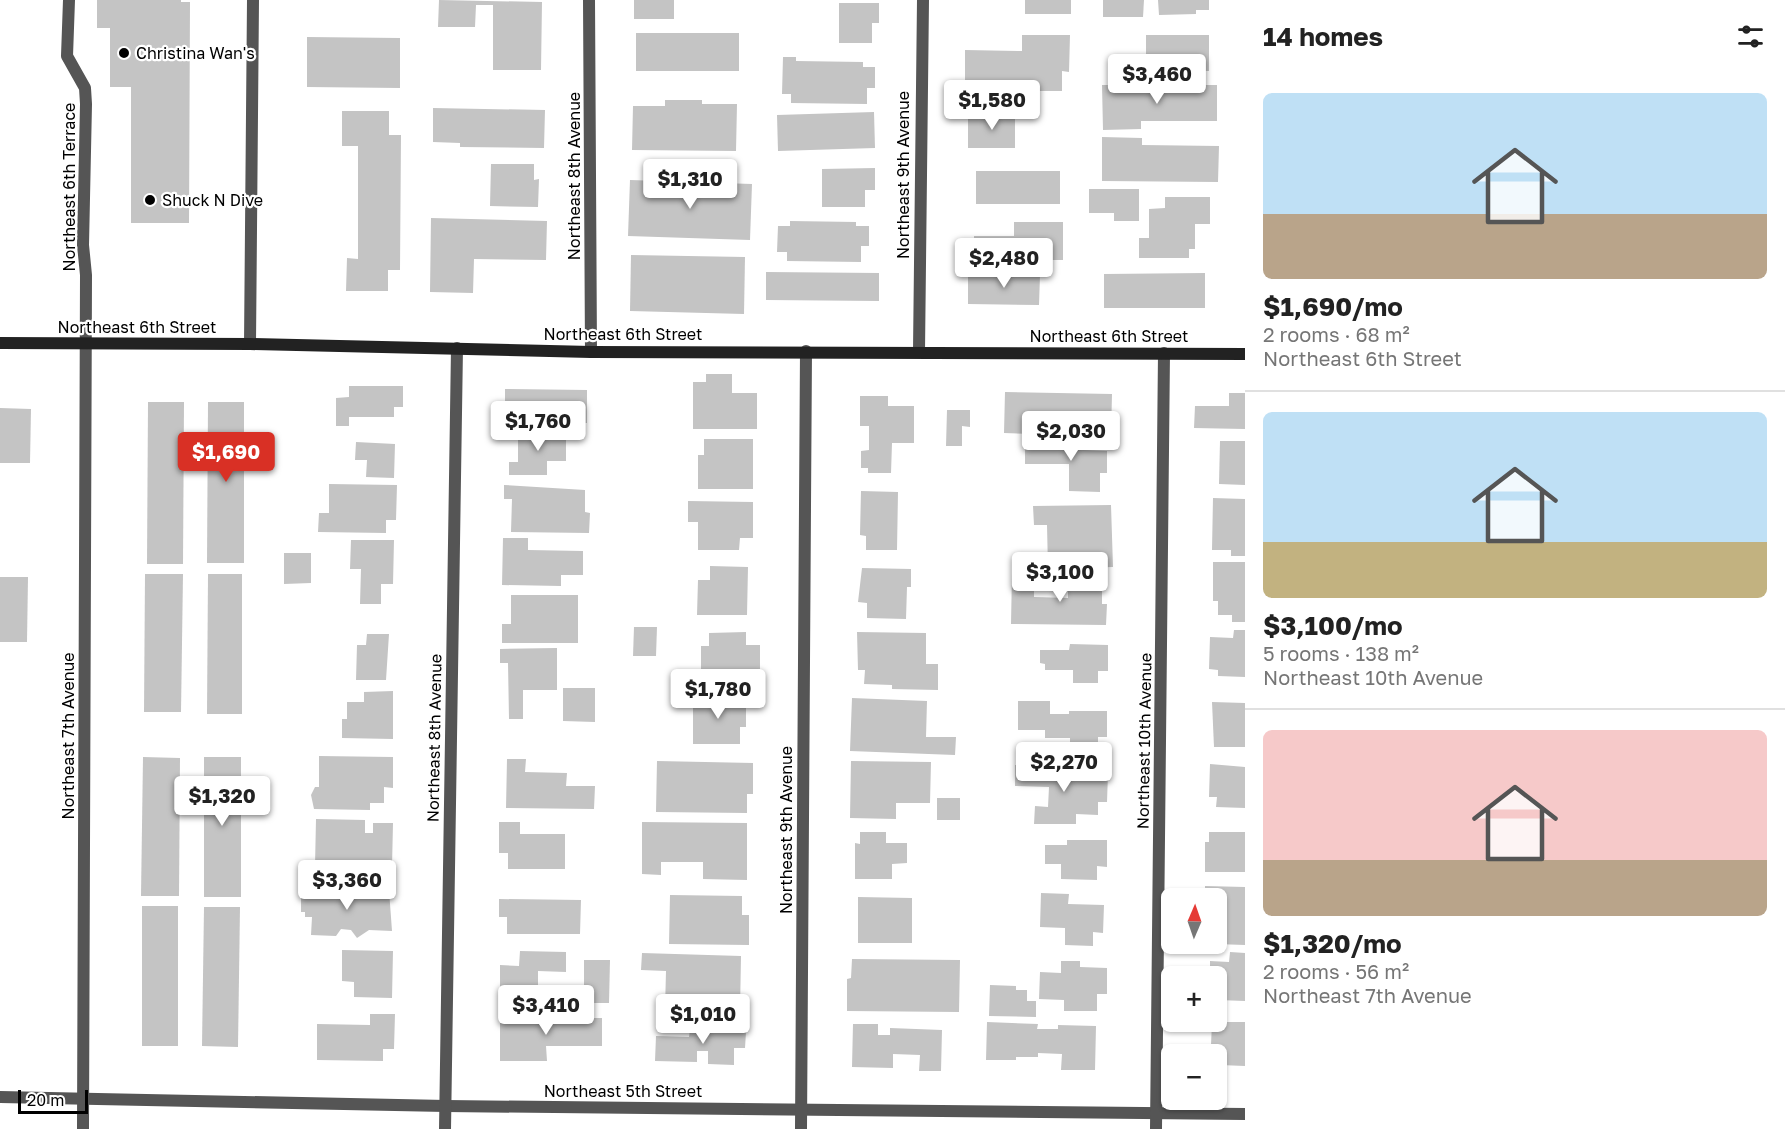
<!DOCTYPE html>
<meta charset="utf-8">
<style>
:root{--surface:#fff;--page:#f6f6f6;--text:#222;--muted:#767676;--line:#e0e0e0;--accent:#d93025}
body{margin:0;font-family:"Golos Text",sans-serif;background:var(--page);color:var(--text);height:100vh;display:flex;flex-direction:column;font-size:22px;white-space:nowrap}
*{box-sizing:border-box;margin:0}
p{font-size:20px;color:var(--muted)}
.icon{flex:none;width:33px;height:33px;fill:none;stroke:currentColor;stroke-width:2;stroke-linecap:round;stroke-linejoin:round}
.map{position:relative;flex:1;overflow:hidden}
.sheet{display:flex;flex-direction:column;background:var(--surface);width:540px}
.sheet>*{flex:none}
.needle{width:39px;rotate:2deg}
.buttons{position:absolute;left:1161px;top:888px;display:grid;gap:12px}
.buttons a{display:grid;place-items:center;width:66px;height:66px;border-radius:9px;background:var(--surface);box-shadow:0 2px 4px #0004;font-size:30px}
.scale{position:absolute;left:18px;bottom:15px;width:70px;box-sizing:border-box;padding-left:6px;border:3px solid #000;border-top:0;font-size:16px;line-height:21px;white-space:nowrap;color:#000;-webkit-text-stroke:4px #fff;paint-order:stroke}
.price{position:absolute;translate:-50% -51px;padding:0 14px;border-radius:6px;background:#fff;color:#222;font-size:20px;line-height:39px;filter:drop-shadow(0 2px 3px #0008)}
.price::after{content:'';position:absolute;left:50%;top:36px;width:18px;height:14px;margin-left:-9px;background:inherit;clip-path:polygon(0 0,100% 0,50% 100%)}
.price.active{background:var(--accent);color:#fff}
ul{padding:0;list-style:none}
li{display:grid;align-content:center;gap:12px;height:318px;padding:0 18px}
li+li{border-top:2px solid var(--line)}
li span{display:grid;place-items:center;height:186px;border-radius:9px;color:#555}
li>.icon{margin-inline-start:auto}
span .icon{width:108px;height:108px;fill:#fffc;stroke-width:1}
li b{font-size:26px}
h2{display:flex;justify-content:space-between;align-items:center;height:72px;padding:0 18px;font-size:26px}
main{display:flex;flex:1;min-height:0}
.map>svg:first-child{display:block}
.building{fill:#c4c4c4}
.lines{fill:none;stroke-linecap:round;stroke-linejoin:round}
.street{stroke:#555;stroke-width:12}
.secondary{stroke:#222;stroke-width:12}
.poi-dot{fill:#000;stroke:#fff;stroke-width:2}
.labels{text-anchor:middle;stroke-width:4.5;stroke-linejoin:round;paint-order:stroke}
.poi-label{font-size:16px;fill:#000;stroke:#fff;text-anchor:start}
.street-label{font-size:16px;fill:#000;stroke:#fff}
</style>
<main>
<div class="map">
<svg width="1245" height="1129" viewBox="0 0 1245 1129">
<rect width="100%" height="100%" fill="#fff"/>
<g class="building">
<polygon points="97,0 181,0 181,2 190,2 189,223 131,223 131,87 110,87 110,28 97,28"/>
<polygon points="439,0 542,2 541,70 493,70 493,5 476,5 475,27 438,27"/>
<rect x="634" y="0" width="40" height="19"/>
<rect x="1025" y="0" width="46" height="14"/>
<polygon points="1103,0 1144,0 1143,17 1103,17"/>
<polygon points="1158,0 1209,0 1209,10 1196,10 1196,14 1159,15"/>
<polygon points="839,3 879,3 879,23 872,23 872,43 839,43"/>
<rect x="636" y="33" width="103" height="38"/>
<polygon points="1022,35 1070,35 1069,72 1062,71 1062,91 1020,91 1020,100 965,99 965,50 1022,51"/>
<polygon points="1146,35 1209,35 1209,71 1146,70"/>
<polygon points="307,37 400,38 400,88 307,87"/>
<polygon points="783,57 796,57 796,61 863,62 863,67 875,67 875,88 867,88 867,104 791,103 791,94 782,94"/>
<polygon points="1102,85 1217,85 1217,121 1141,121 1141,129 1103,130"/>
<polygon points="665,100 702,100 702,104 737,104 736,151 632,150 633,106 665,106"/>
<polygon points="433,108 545,110 544,148 460,147 460,143 433,142"/>
<polygon points="342,111 389,111 389,135 401,135 400,270 388,270 388,291 346,291 347,258 358,259 358,146 342,146"/>
<polygon points="874,112 875,148 778,151 777,115"/>
<rect x="968" y="114" width="47" height="34"/>
<polygon points="1102,137 1142,138 1142,145 1219,146 1218,182 1102,181"/>
<polygon points="491,164 534,164 534,180 539,179 538,207 490,206"/>
<polygon points="875,168 875,190 865,190 865,207 822,207 822,169"/>
<rect x="976" y="171" width="84" height="33"/>
<polygon points="630,180 752,184 750,240 628,236"/>
<polygon points="1089,189 1139,189 1139,221 1114,221 1114,213 1089,213"/>
<polygon points="1165,197 1210,197 1210,224 1195,224 1195,249 1189,249 1189,258 1139,258 1139,238 1149,238 1149,209 1165,208"/>
<polygon points="431,218 547,221 546,260 474,259 473,293 430,292"/>
<polygon points="790,221 856,222 856,226 869,226 869,246 861,246 861,262 787,261 787,252 777,252 778,226 790,226"/>
<polygon points="1014,222 1063,222 1063,260 974,260 974,236 1014,236"/>
<polygon points="631,255 745,257 744,314 630,311"/>
<polygon points="766,272 879,273 879,301 766,300"/>
<polygon points="1205,273 1205,308 1104,308 1104,274"/>
<polygon points="968,274 1040,275 1039,305 968,304"/>
<polygon points="706,374 732,374 732,393 757,393 757,429 693,429 693,382 706,382"/>
<polygon points="349,386 403,386 403,407 394,407 394,417 349,417 349,426 336,426 336,398 349,397"/>
<polygon points="505,389 587,390 587,423 515,422 515,412 505,412"/>
<polygon points="1005,392 1112,394 1111,435 1069,434 1069,417 1032,416 1032,434 1004,433"/>
<polygon points="1229,393 1245,393 1245,429 1194,428 1195,406 1229,406"/>
<polygon points="860,396 888,396 888,406 914,406 914,443 892,443 891,473 868,473 868,468 861,468 861,451 869,450 869,426 860,426"/>
<polygon points="148,402 184,402 183,564 147,564"/>
<polygon points="208,402 244,402 244,563 207,563"/>
<polygon points="0,408 31,409 30,463 0,463"/>
<polygon points="947,410 970,410 970,427 962,426 962,446 946,446"/>
<polygon points="518,432 566,432 566,461 547,461 547,475 509,475 509,462 518,462"/>
<polygon points="704,439 753,439 753,489 698,489 698,455 704,455"/>
<polygon points="1025,441 1084,441 1084,450 1107,451 1107,473 1100,473 1100,492 1069,491 1069,464 1025,464"/>
<polygon points="1220,441 1245,441 1245,485 1219,484"/>
<polygon points="356,442 395,444 394,478 366,477 367,460 355,460"/>
<polygon points="329,484 397,485 396,520 386,520 386,533 318,532 319,513 329,513"/>
<polygon points="504,485 585,490 585,512 590,513 589,533 511,532 512,499 504,499"/>
<polygon points="861,491 898,492 897,550 866,550 866,536 860,535"/>
<polygon points="1213,498 1245,499 1245,556 1231,556 1231,550 1212,550"/>
<polygon points="688,501 753,502 753,538 740,538 739,550 698,550 698,522 688,522"/>
<polygon points="1111,505 1113,567 1048,569 1047,525 1034,525 1033,506"/>
<polygon points="503,538 528,538 528,550 583,551 583,575 561,575 561,586 502,585"/>
<polygon points="351,540 394,540 393,584 381,584 381,604 360,604 361,569 350,569"/>
<polygon points="284,553 311,553 311,583 284,584"/>
<polygon points="1213,562 1245,562 1245,622 1232,622 1232,615 1218,615 1218,601 1213,601"/>
<polygon points="710,566 748,567 747,615 697,615 698,580 710,580"/>
<polygon points="862,568 911,569 911,587 907,587 906,619 867,618 867,603 858,602"/>
<polygon points="1012,573 1024,573 1024,587 1034,588 1034,597 1068,598 1068,573 1102,573 1102,604 1107,604 1106,625 1011,624"/>
<polygon points="145,574 183,574 181,712 144,712"/>
<polygon points="208,574 242,574 242,714 207,714"/>
<polygon points="0,577 28,577 27,642 0,642"/>
<polygon points="511,595 578,595 578,643 502,643 502,624 511,624"/>
<polygon points="634,627 657,627 656,656 633,656"/>
<polygon points="1234,630 1245,630 1245,677 1218,676 1218,670 1209,669 1210,637 1233,638"/>
<polygon points="746,632 746,645 760,645 760,680 701,681 701,646 709,646 709,633"/>
<polygon points="857,632 926,633 926,664 938,664 938,690 892,689 892,685 864,684 865,670 858,670"/>
<polygon points="367,634 389,634 386,680 356,680 357,645 366,645"/>
<polygon points="1070,644 1108,645 1108,671 1098,671 1098,683 1073,683 1073,670 1045,670 1045,664 1040,663 1040,650 1069,650"/>
<polygon points="557,648 557,690 523,690 523,719 509,719 508,663 500,663 500,649"/>
<polygon points="563,688 595,688 595,722 563,721"/>
<polygon points="393,691 393,739 342,738 342,719 347,719 347,702 364,702 364,692"/>
<polygon points="693,693 712,693 712,708 721,708 721,697 746,697 746,727 740,727 740,744 693,744"/>
<polygon points="852,698 927,701 926,737 956,737 955,755 850,751"/>
<polygon points="1018,701 1050,701 1050,714 1069,714 1069,711 1107,711 1107,737 1098,737 1098,750 1070,750 1070,738 1045,738 1045,730 1018,730"/>
<polygon points="1212,702 1245,703 1245,747 1214,747"/>
<polygon points="319,756 393,757 393,788 384,787 384,803 370,803 370,810 314,809 311,795 315,787 319,787"/>
<polygon points="143,757 180,758 179,896 141,896"/>
<rect x="204" y="757" width="37" height="140"/>
<polygon points="507,759 526,759 525,772 567,773 566,786 595,786 594,809 506,808"/>
<polygon points="657,761 753,763 753,794 747,794 747,813 656,812"/>
<polygon points="851,761 931,762 930,803 896,803 896,819 850,818"/>
<polygon points="1210,764 1245,767 1245,808 1216,807 1217,797 1209,797"/>
<polygon points="1015,765 1060,766 1059,779 1068,780 1068,772 1108,773 1107,802 1098,802 1098,815 1076,814 1076,824 1034,824 1035,806 1048,807 1049,787 1015,786"/>
<rect x="937" y="798" width="23" height="22"/>
<polygon points="316,819 365,820 365,833 373,833 373,823 393,823 392,867 315,866"/>
<polygon points="499,822 520,822 520,834 565,834 565,869 508,869 508,853 499,853"/>
<polygon points="642,822 747,823 747,880 703,879 703,862 661,862 661,875 642,874"/>
<polygon points="860,832 886,832 886,843 907,843 907,863 892,864 892,879 855,879 855,843 860,844"/>
<polygon points="1209,832 1245,832 1245,872 1205,872 1205,842 1209,842"/>
<polygon points="1067,840 1107,840 1107,867 1097,866 1097,880 1061,879 1061,864 1045,864 1045,845 1067,845"/>
<polygon points="1205,886 1245,887 1245,945 1216,944 1216,898 1205,898"/>
<polygon points="305,889 344,889 345,897 356,897 357,889 389,890 392,931 369,930 357,938 351,930 341,929 336,936 311,935 312,917 305,917 305,912 301,912 301,894 305,894"/>
<polygon points="1041,893 1069,894 1068,904 1104,905 1103,933 1093,932 1093,946 1065,945 1065,928 1040,927"/>
<polygon points="670,895 742,896 742,915 749,915 749,945 669,944"/>
<polygon points="858,897 912,898 912,943 858,943"/>
<polygon points="499,899 581,900 580,934 507,934 507,917 499,917"/>
<rect x="142" y="906" width="36" height="140"/>
<polygon points="204,907 240,907 238,1047 202,1046"/>
<polygon points="342,950 393,951 392,998 354,997 354,982 342,981"/>
<polygon points="520,951 566,952 566,972 538,971 538,999 500,999 500,965 519,966"/>
<polygon points="1230,952 1245,953 1245,1001 1218,1000 1216,976 1210,976 1210,961 1229,962"/>
<polygon points="642,953 741,956 740,1011 665,1009 666,971 641,970"/>
<polygon points="852,959 960,960 959,1012 847,1011 847,979 851,978"/>
<polygon points="584,960 610,960 609,1003 584,1003"/>
<polygon points="1061,961 1080,961 1080,967 1107,968 1107,994 1097,994 1097,1011 1064,1011 1064,1000 1039,999 1040,972 1061,973"/>
<polygon points="990,985 1016,986 1016,990 1027,990 1027,1001 1036,1001 1036,1017 989,1016"/>
<polygon points="370,1014 395,1014 394,1049 383,1049 383,1061 317,1060 317,1024 370,1025"/>
<polygon points="500,1018 602,1018 602,1046 546,1046 547,1061 500,1061"/>
<polygon points="718,1020 741,1021 741,1031 746,1032 745,1048 734,1048 734,1065 708,1064 708,1051 697,1051 697,1062 655,1061 656,1036 689,1037 690,1029 718,1030"/>
<polygon points="987,1022 1038,1024 1037,1029 1058,1029 1058,1025 1096,1026 1095,1070 1061,1070 1062,1054 1038,1053 1038,1057 1016,1057 1016,1060 986,1060"/>
<polygon points="1212,1022 1245,1022 1245,1066 1220,1065 1220,1045 1211,1045"/>
<polygon points="853,1024 878,1024 878,1035 890,1035 890,1028 942,1030 941,1071 919,1071 920,1055 893,1054 893,1068 852,1067"/>
</g>
<g class="lines">
<g class="street">
<polyline points="69,0 67,56 85,88 86,104 83,245 86,275 83,1129"/>
<polyline points="589,0 591,352"/>
<polyline points="250,344 253,0"/>
<polyline points="919,351 923,0"/>
<polyline points="0,1097 446,1106 1245,1114"/>
<polyline points="445,1129 457,348"/>
<polyline points="801,1129 806,351"/>
<polyline points="1156,1129 1164,353"/>
</g>
<polyline class="secondary" points="0,343 250,344 591,352 1245,354"/>
</g>
<g class="poi-dot">
<circle cx="124" cy="53" r="6"/>
<circle cx="150" cy="200" r="6"/>
</g>
<g class="labels">
<g class="poi-label">
<text x="136" y="59">Christina Wan's</text>
<text x="162" y="206">Shuck N Dive</text>
</g>
<g class="street-label">
<text transform="translate(903 175) rotate(-90)" y="6">Northeast 9th Avenue</text>
<text transform="translate(574 176) rotate(-90)" y="6">Northeast 8th Avenue</text>
<text transform="translate(69 187) rotate(-90)" y="6">Northeast 6th Terrace</text>
<text x="137" y="333">Northeast 6th Street</text>
<text x="623" y="340">Northeast 6th Street</text>
<text x="1109" y="342">Northeast 6th Street</text>
<text transform="translate(68 736) rotate(-90)" y="6">Northeast 7th Avenue</text>
<text transform="translate(434 738) rotate(-89)" y="6">Northeast 8th Avenue</text>
<text transform="translate(1144 741) rotate(-89)" y="6">Northeast 10th Avenue</text>
<text transform="translate(786 830) rotate(-90)" y="6">Northeast 9th Avenue</text>
<text x="623" y="1097">Northeast 5th Street</text>
</g>
</g>
</svg>
<div class="buttons">
<a><svg class="needle" viewBox="-14 -14 28 28"><path d="M0-13l5 13h-10z" fill="#e53935"/><path d="M0 13l5-13h-10z" fill="#767676"/></svg></a>
<a>+</a>
<a>−</a>
</div>
<div class="scale">20 m</div>
<b class="price" style="left:1157px;top:105px">$3,460</b>
<b class="price" style="left:992px;top:131px">$1,580</b>
<b class="price" style="left:690px;top:210px">$1,310</b>
<b class="price" style="left:1004px;top:289px">$2,480</b>
<b class="price" style="left:538px;top:452px">$1,760</b>
<b class="price" style="left:1071px;top:462px">$2,030</b>
<b class="price active" style="left:226px;top:483px">$1,690</b>
<b class="price" style="left:1060px;top:603px">$3,100</b>
<b class="price" style="left:718px;top:720px">$1,780</b>
<b class="price" style="left:1064px;top:793px">$2,270</b>
<b class="price" style="left:222px;top:827px">$1,320</b>
<b class="price" style="left:347px;top:911px">$3,360</b>
<b class="price" style="left:546px;top:1036px">$3,410</b>
<b class="price" style="left:703px;top:1045px">$1,010</b>
</div>
<section class="sheet">
<h2>14 homes<svg class="icon" aria-label="filters" viewBox="0 0 24 24"><path d="M4 7h16M4 17h16"/><circle cx="9" cy="7" r="2"/><circle cx="15" cy="17" r="2"/></svg></h2>
<ul>
<li><span style="background:linear-gradient(#bfe0f5 65%,#b9a48a 0)"><svg class="icon" aria-label="home" viewBox="0 0 24 24"><path d="M3 11l9-7 9 7M6 9v11h12V9"/></svg></span><div><b>$1,690/mo</b><p>2 rooms · 68 m²</p><p>Northeast 6th Street</p></div></li>
<li><span style="background:linear-gradient(#bfe0f5 70%,#c2b280 0)"><svg class="icon" aria-label="home" viewBox="0 0 24 24"><path d="M3 11l9-7 9 7M6 9v11h12V9"/></svg></span><div><b>$3,100/mo</b><p>5 rooms · 138 m²</p><p>Northeast 10th Avenue</p></div></li>
<li><span style="background:linear-gradient(#f6c9c9 70%,#b9a48a 0)"><svg class="icon" aria-label="home" viewBox="0 0 24 24"><path d="M3 11l9-7 9 7M6 9v11h12V9"/></svg></span><div><b>$1,320/mo</b><p>2 rooms · 56 m²</p><p>Northeast 7th Avenue</p></div></li>
</ul>
</section>
</main>
